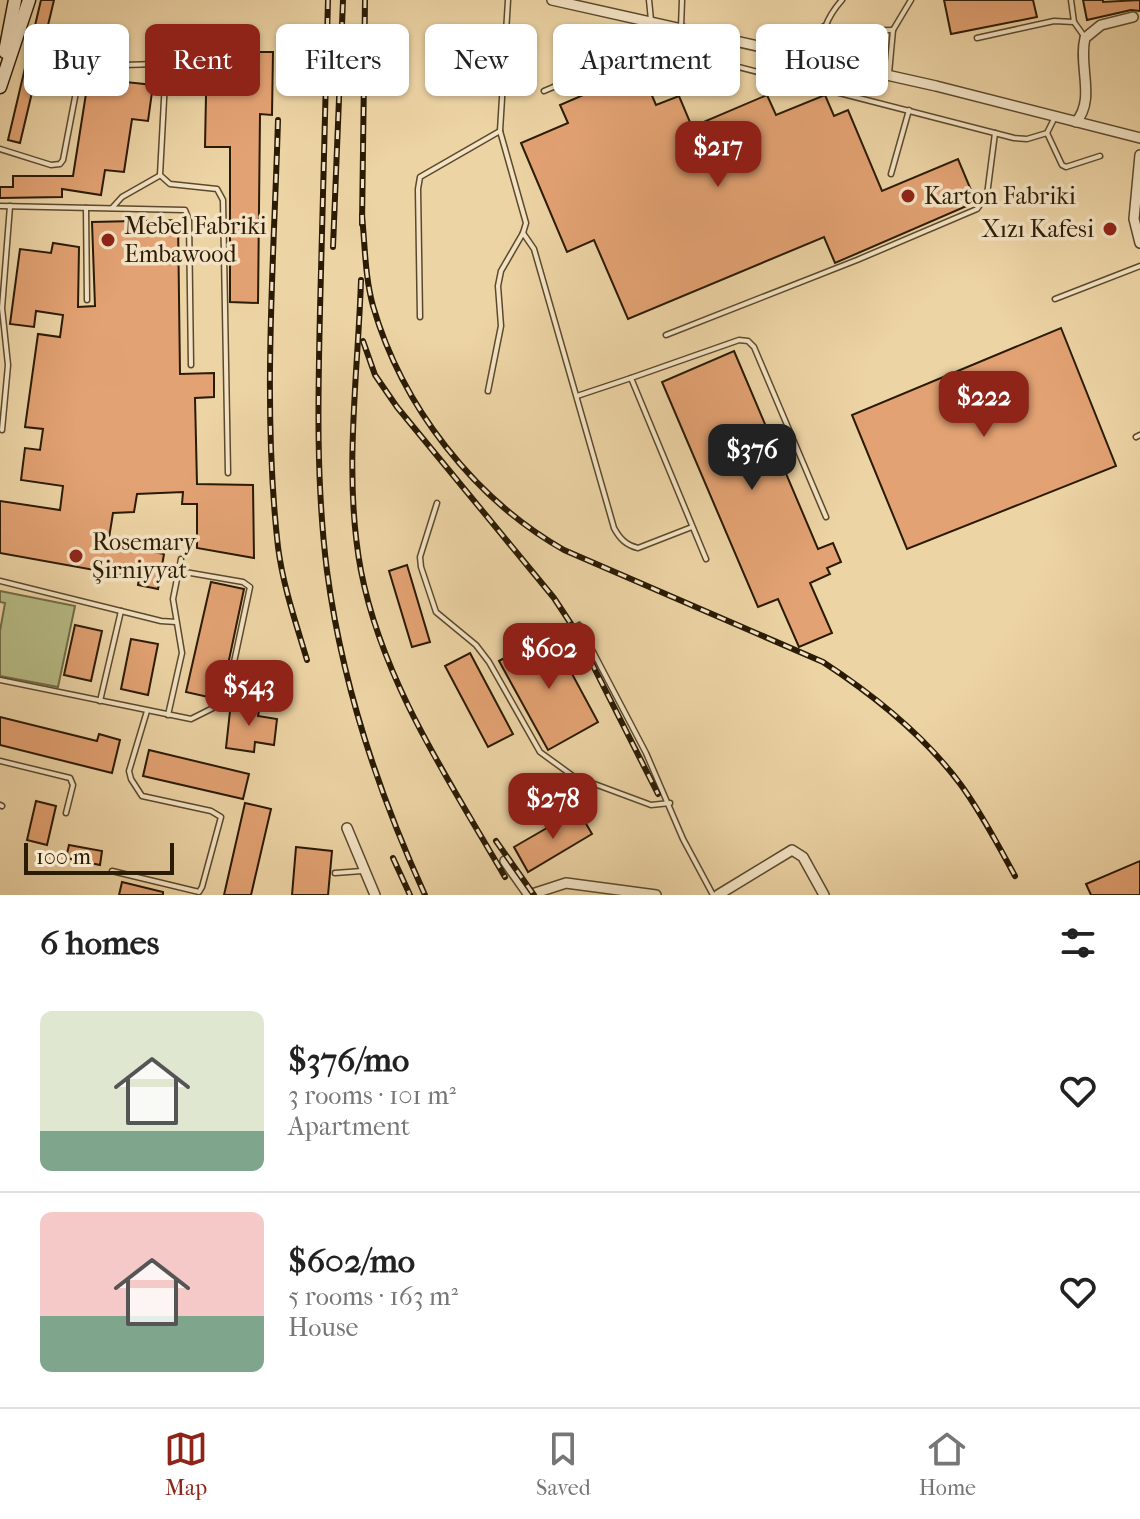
<!DOCTYPE html>
<meta charset="utf-8">
<style>
:root{--surface:#fff;--page:#f2f2f2;--text:#222;--muted:#767676;--line:#e0e0e0;--accent:#8f2418}
body{margin:0;font-family:"IM FELL French Canon",serif;background:var(--page);color:var(--text);height:100vh;display:flex;flex-direction:column;font-size:30px;white-space:nowrap}
*{box-sizing:border-box;margin:0}
p{font-size:26px;color:var(--muted)}
.icon{flex:none;width:44px;height:44px;fill:none;stroke:currentColor;stroke-width:2;stroke-linecap:round;stroke-linejoin:round}
.map{position:relative;height:895px;overflow:hidden}
.panel{display:flex;flex-direction:column;background:var(--surface);flex:1}
.panel>*{flex:none}
.hud{position:absolute;left:24px;top:24px;width:1092px;height:72px;display:flex;gap:16px}
.scale{position:absolute;left:24px;bottom:20px;width:150px;box-sizing:border-box;padding-left:8px;border:4px solid #2a1b05;border-top:0;font-size:22px;line-height:28px;white-space:nowrap;color:#2a1b05;-webkit-text-stroke:6px #f3e3c4;paint-order:stroke}
.price{position:absolute;translate:-50% -68px;padding:0 18px;border-radius:16px;background:var(--accent);color:#fff;font-size:26px;line-height:52px;filter:drop-shadow(0 2px 4px #0008)}
.price::after{content:'';position:absolute;left:50%;top:48px;width:24px;height:18px;margin-left:-12px;background:inherit;clip-path:polygon(0 0,100% 0,50% 100%)}
.price.current{background:#222;color:#fff}
ul{padding:0;list-style:none}
li{display:flex;align-items:center;gap:24px;height:200px;padding:0 40px}
li+li{border-top:2px solid var(--line)}
li span{display:grid;place-items:center;flex:none;width:224px;height:160px;border-radius:12px;color:#555}
li>.icon{margin-inline-start:auto}
span .icon{width:96px;height:96px;fill:#fffc;stroke-width:1}
li b{font-size:34px}
h2{display:flex;justify-content:space-between;align-items:center;height:96px;padding:0 40px;font-size:34px}
.pill{padding:0 28px;border-radius:12px;background:var(--surface);box-shadow:0 2px 6px #0004;font-size:28px;line-height:72px}
.pill.current{background:var(--accent);color:#fff}
.tab-bar{display:flex;justify-content:space-around;align-items:center;height:112px;border-top:2px solid var(--line);background:var(--surface);font-size:22px;color:var(--muted)}
.tab-bar a{display:grid;justify-items:center;gap:4px}
.tab-bar .current{color:var(--accent)}
.map>svg:first-child{display:block}
.green{fill:#b7bd87;stroke:#706c46;stroke-width:2}
.building{fill:#e3a273;stroke:#2a1b05;stroke-width:2}
.lines{fill:none;stroke-linecap:round;stroke-linejoin:round}
.service-casing{stroke:#5b492d;stroke-width:7}
.minor-casing{stroke:#5b492d;stroke-width:12}
.secondary-casing{stroke:#2a1b05;stroke-width:15}
.service{stroke:#f3e3c4;stroke-width:4}
.minor{stroke:#f3e3c4;stroke-width:9}
.secondary{stroke:#f3e3c4;stroke-width:12}
.rail-casing{stroke:#2a1b05;stroke-width:6}
.rail{stroke:#f3e3c4;stroke-width:3;stroke-dasharray:9;stroke-linecap:butt}
.poi-dot{fill:#8f2418;stroke:#f3e3c4;stroke-width:3}
.labels{text-anchor:middle;stroke-width:7;stroke-linejoin:round;paint-order:stroke}
.poi-label{font-size:24px;fill:#2a1b05;stroke:#f3e3c4;text-anchor:start}
</style>
<div class="map">
<svg width="1140" height="895" viewBox="0 0 1140 895">
<rect width="100%" height="100%" fill="#edd4a5"/>
<filter id="stains"><feTurbulence type="fractalNoise" baseFrequency=".0025" numOctaves="4"/><feColorMatrix values="0 0 0 0 .2 0 0 0 0 .09 0 0 0 0 .02 0 0 0 .5 -.17"/></filter>
<radialGradient id="worn" r=".72"><stop offset=".6" stop-color="#630" stop-opacity="0"/><stop offset="1" stop-color="#630" stop-opacity=".3"/></radialGradient>
<polygon class="green" points="0,591 75,606 58,687 0,676 0,631 5,603 0,602"/>
<g class="building">
<polygon points="41,0 54,0 20,143 8,140"/>
<polygon points="944,0 1033,0 1037,17 951,34"/>
<polygon points="1083,0 1103,0 1103,2 1140,0 1140,11 1131,10 1087,20"/>
<polygon points="240,52 273,52 272,115 260,114 258,303 230,302 230,147 205,147 206,95 178,95 178,76 207,76 207,63 240,64"/>
<polygon points="641,70 656,105 679,96 692,127 767,95 776,115 825,95 834,116 848,110 882,191 958,159 976,202 835,263 824,237 628,319 594,240 567,252 521,143 568,123 560,105"/>
<polygon points="88,81 125,87 126,82 153,85 148,121 132,119 124,172 105,170 101,195 62,189 62,197 0,198 0,187 13,187 13,176 73,176"/>
<polygon points="178,220 180,374 214,373 214,397 195,398 197,484 253,485 254,558 197,548 197,504 182,504 183,492 137,494 134,512 113,513 108,544 164,554 158,589 138,585 139,578 0,553 0,501 60,510 63,486 21,480 25,448 40,450 43,429 25,427 38,334 60,337 63,315 36,311 34,327 10,324 20,249 51,253 53,243 79,247 78,307 95,306 92,222"/>
<polygon points="1061,328 1116,466 907,549 852,415"/>
<polygon points="734,351 818,549 833,543 841,562 827,568 830,574 810,583 832,633 799,647 778,599 758,607 662,382"/>
<polygon points="407,565 430,642 412,647 389,571"/>
<polygon points="211,582 244,589 222,693 217,699 186,692"/>
<polygon points="75,625 102,631 91,681 64,675"/>
<polygon points="550,633 598,722 548,750 499,661"/>
<polygon points="131,639 158,644 148,695 121,689"/>
<polygon points="470,653 513,734 488,747 445,666"/>
<polygon points="231,702 260,706 258,716 277,719 274,745 255,742 254,752 226,748"/>
<polygon points="0,717 97,741 99,734 120,740 112,773 0,745"/>
<polygon points="149,750 249,774 243,799 143,776"/>
<polygon points="36,801 56,806 47,845 27,840"/>
<polygon points="245,803 271,809 251,895 224,895"/>
<polygon points="578,810 592,834 528,872 514,847"/>
<polygon points="69,845 102,851 100,865 66,858"/>
<polygon points="296,847 332,851 328,895 292,895"/>
<polygon points="1140,861 1140,895 1091,895 1086,884"/>
<polygon points="122,882 163,892 163,895 119,895"/>
</g>
<g class="lines">
<g class="service-casing">
<g id="service">
<polyline points="649,0 651,20"/>
<polyline points="1071,0 1074,22 1084,36"/>
<polyline points="824,26 846,31 893,30"/>
<polyline points="681,27 682,0"/>
<polyline points="977,38 1054,21 1074,22"/>
<path d="M819,58C821,34 826,18 842,0"/>
<path d="M82,62C132,70 183,60 233,55"/>
<polyline points="166,62 160,175 170,184 217,189 223,200 228,473"/>
<polyline points="889,73 893,30 911,0"/>
<polyline points="544,91 648,47 661,47 1014,138 1027,139 1047,133 1055,117"/>
<polyline points="1047,133 1062,165 1066,167 1100,156"/>
<polyline points="0,149 51,165 60,164 63,160 85,45"/>
<polyline points="891,174 909,110"/>
<polyline points="0,206 185,210 189,220 191,365"/>
<polyline points="86,208 87,300"/>
<polyline points="112,208 122,197 159,176"/>
<path d="M523,233L534,249L614,528C620,539 626,545 638,548L692,527"/>
<polyline points="1055,299 1140,266"/>
<polyline points="420,317 418,189 420,177 500,131"/>
<polyline points="666,335 857,260 977,209 987,195 995,133"/>
<polyline points="488,391 501,326 498,286 501,271 523,233 526,223 500,131 508,0"/>
<polyline points="577,396 631,378"/>
<polyline points="2,430 8,365 2,308 10,206"/>
<polyline points="1136,437 1140,435"/>
<polyline points="437,503 420,557 421,567 436,612 476,645 489,662 540,752 573,776 651,805 670,803"/>
<polyline points="706,559 631,378 739,340 748,341 754,347 826,517"/>
<polyline points="0,581 161,621 176,622"/>
<polyline points="579,625 646,753 683,839 713,895"/>
<polyline points="0,680 191,719 219,705 227,695 250,587 243,582 179,571"/>
<polyline points="100,701 121,611"/>
<polyline points="168,715 182,653 173,599 181,559"/>
<polyline points="0,761 70,778 73,785 66,813"/>
<polyline points="0,805 2,806"/>
<polyline points="112,871 199,892 202,887 221,817 211,811 142,796 131,779 129,771 147,711"/>
<polyline points="335,873 362,871"/>
</g>
</g>
<g class="minor-casing">
<g id="minor">
<polyline points="552,0 936,86 1140,138"/>
<path d="M1076,122C1096,99 1078,66 1085,38L1101,25L1133,17"/>
<polyline points="1140,155 1134,219 1140,243"/>
<polyline points="347,828 375,895"/>
<polyline points="505,861 529,895"/>
<polyline points="529,895 566,883 656,895"/>
<polyline points="718,895 792,850 803,857 824,895"/>
</g>
</g>
<g class="secondary-casing">
<g id="secondary">
<polyline points="5,52 15,0"/>
<polyline points="0,87 29,0"/>
</g>
</g>
<use href="#service" class="service"/>
<use href="#minor" class="minor"/>
<use href="#secondary" class="secondary"/>
<g class="rail-casing">
<g id="rail">
<path d="M328,0C326,103 322,207 320,310C318,397 316,484 327,571C342,684 378,792 425,895"/>
<path d="M278,120C274,261 262,406 278,547C283,586 296,623 307,660"/>
<path d="M362,215C365,246 365,277 373,306C402,406 474,499 564,550L823,662C875,696 924,735 961,785C982,814 998,845 1015,876"/>
<polyline points="362,224 365,0"/>
<polyline points="333,247 343,0"/>
<path d="M361,280C358,376 343,475 361,571C383,683 449,780 505,877"/>
<polyline points="363,341 375,375 397,407 554,598 575,630 658,794"/>
<polyline points="496,841 534,895"/>
<polyline points="393,858 410,895"/>
</g>
</g>
<use href="#rail" class="rail"/>
</g>
<g class="poi-dot">
<circle cx="908" cy="196" r="8"/>
<circle cx="1110" cy="229" r="8"/>
<circle cx="108" cy="240" r="8"/>
<circle cx="76" cy="556" r="8"/>
</g>
<g class="labels">
<g class="poi-label">
<text x="924" y="204">Karton Fabriki</text>
<text x="124" y="234">Mebel Fabriki<tspan x="124" dy="28">Embawood</tspan></text>
<text x="1094" y="237" text-anchor="end">Xızı Kafesi</text>
<text x="92" y="550">Rosemary<tspan x="92" dy="28">Şirniyyat</tspan></text>
</g>
</g>
<rect width="100%" height="100%" filter="url(#stains)"/>
<rect width="100%" height="100%" fill="url(#worn)"/>
</svg>
<div class="scale">100 m</div>
<b class="price" style="left:718px;top:189px">$217</b>
<b class="price" style="left:984px;top:439px">$222</b>
<b class="price current" style="left:752px;top:492px">$376</b>
<b class="price" style="left:549px;top:691px">$602</b>
<b class="price" style="left:249px;top:728px">$543</b>
<b class="price" style="left:553px;top:841px">$278</b>
<div class="hud">
<a class="pill">Buy</a>
<a class="pill current">Rent</a>
<a class="pill">Filters</a>
<a class="pill">New</a>
<a class="pill">Apartment</a>
<a class="pill">House</a>
</div>
</div>
<section class="panel">
<h2>6 homes<svg class="icon" aria-label="filters" viewBox="0 0 24 24"><path d="M4 7h16M4 17h16"/><circle cx="9" cy="7" r="2"/><circle cx="15" cy="17" r="2"/></svg></h2>
<ul>
<li><span style="background:linear-gradient(#dfe7d0 75%,#7fa58c 0)"><svg class="icon" aria-label="home" viewBox="0 0 24 24"><path d="M3 11l9-7 9 7M6 9v11h12V9"/></svg></span><div><b>$376/mo</b><p>3 rooms · 101 m²</p><p>Apartment</p></div><svg class="icon" aria-label="heart" viewBox="0 0 24 24"><path d="M12 20l-8-8c-3-5 5-10 8-4 3-6 11-1 8 4z"/></svg></li>
<li><span style="background:linear-gradient(#f6c9c9 65%,#7fa58c 0)"><svg class="icon" aria-label="home" viewBox="0 0 24 24"><path d="M3 11l9-7 9 7M6 9v11h12V9"/></svg></span><div><b>$602/mo</b><p>5 rooms · 163 m²</p><p>House</p></div><svg class="icon" aria-label="heart" viewBox="0 0 24 24"><path d="M12 20l-8-8c-3-5 5-10 8-4 3-6 11-1 8 4z"/></svg></li>
</ul>
</section>
<nav class="tab-bar">
<a class="current"><svg class="icon" aria-label="map" viewBox="0 0 24 24"><path d="M3 6l6-2 6 2 6-2v14l-6 2-6-2-6 2zM9 4v14M15 6v14"/></svg>Map</a>
<a><svg class="icon" aria-label="saved" viewBox="0 0 24 24"><path d="M7 4h10v16l-5-4-5 4z"/></svg>Saved</a>
<a><svg class="icon" aria-label="home" viewBox="0 0 24 24"><path d="M3 11l9-7 9 7M6 9v11h12V9"/></svg>Home</a>
</nav>
